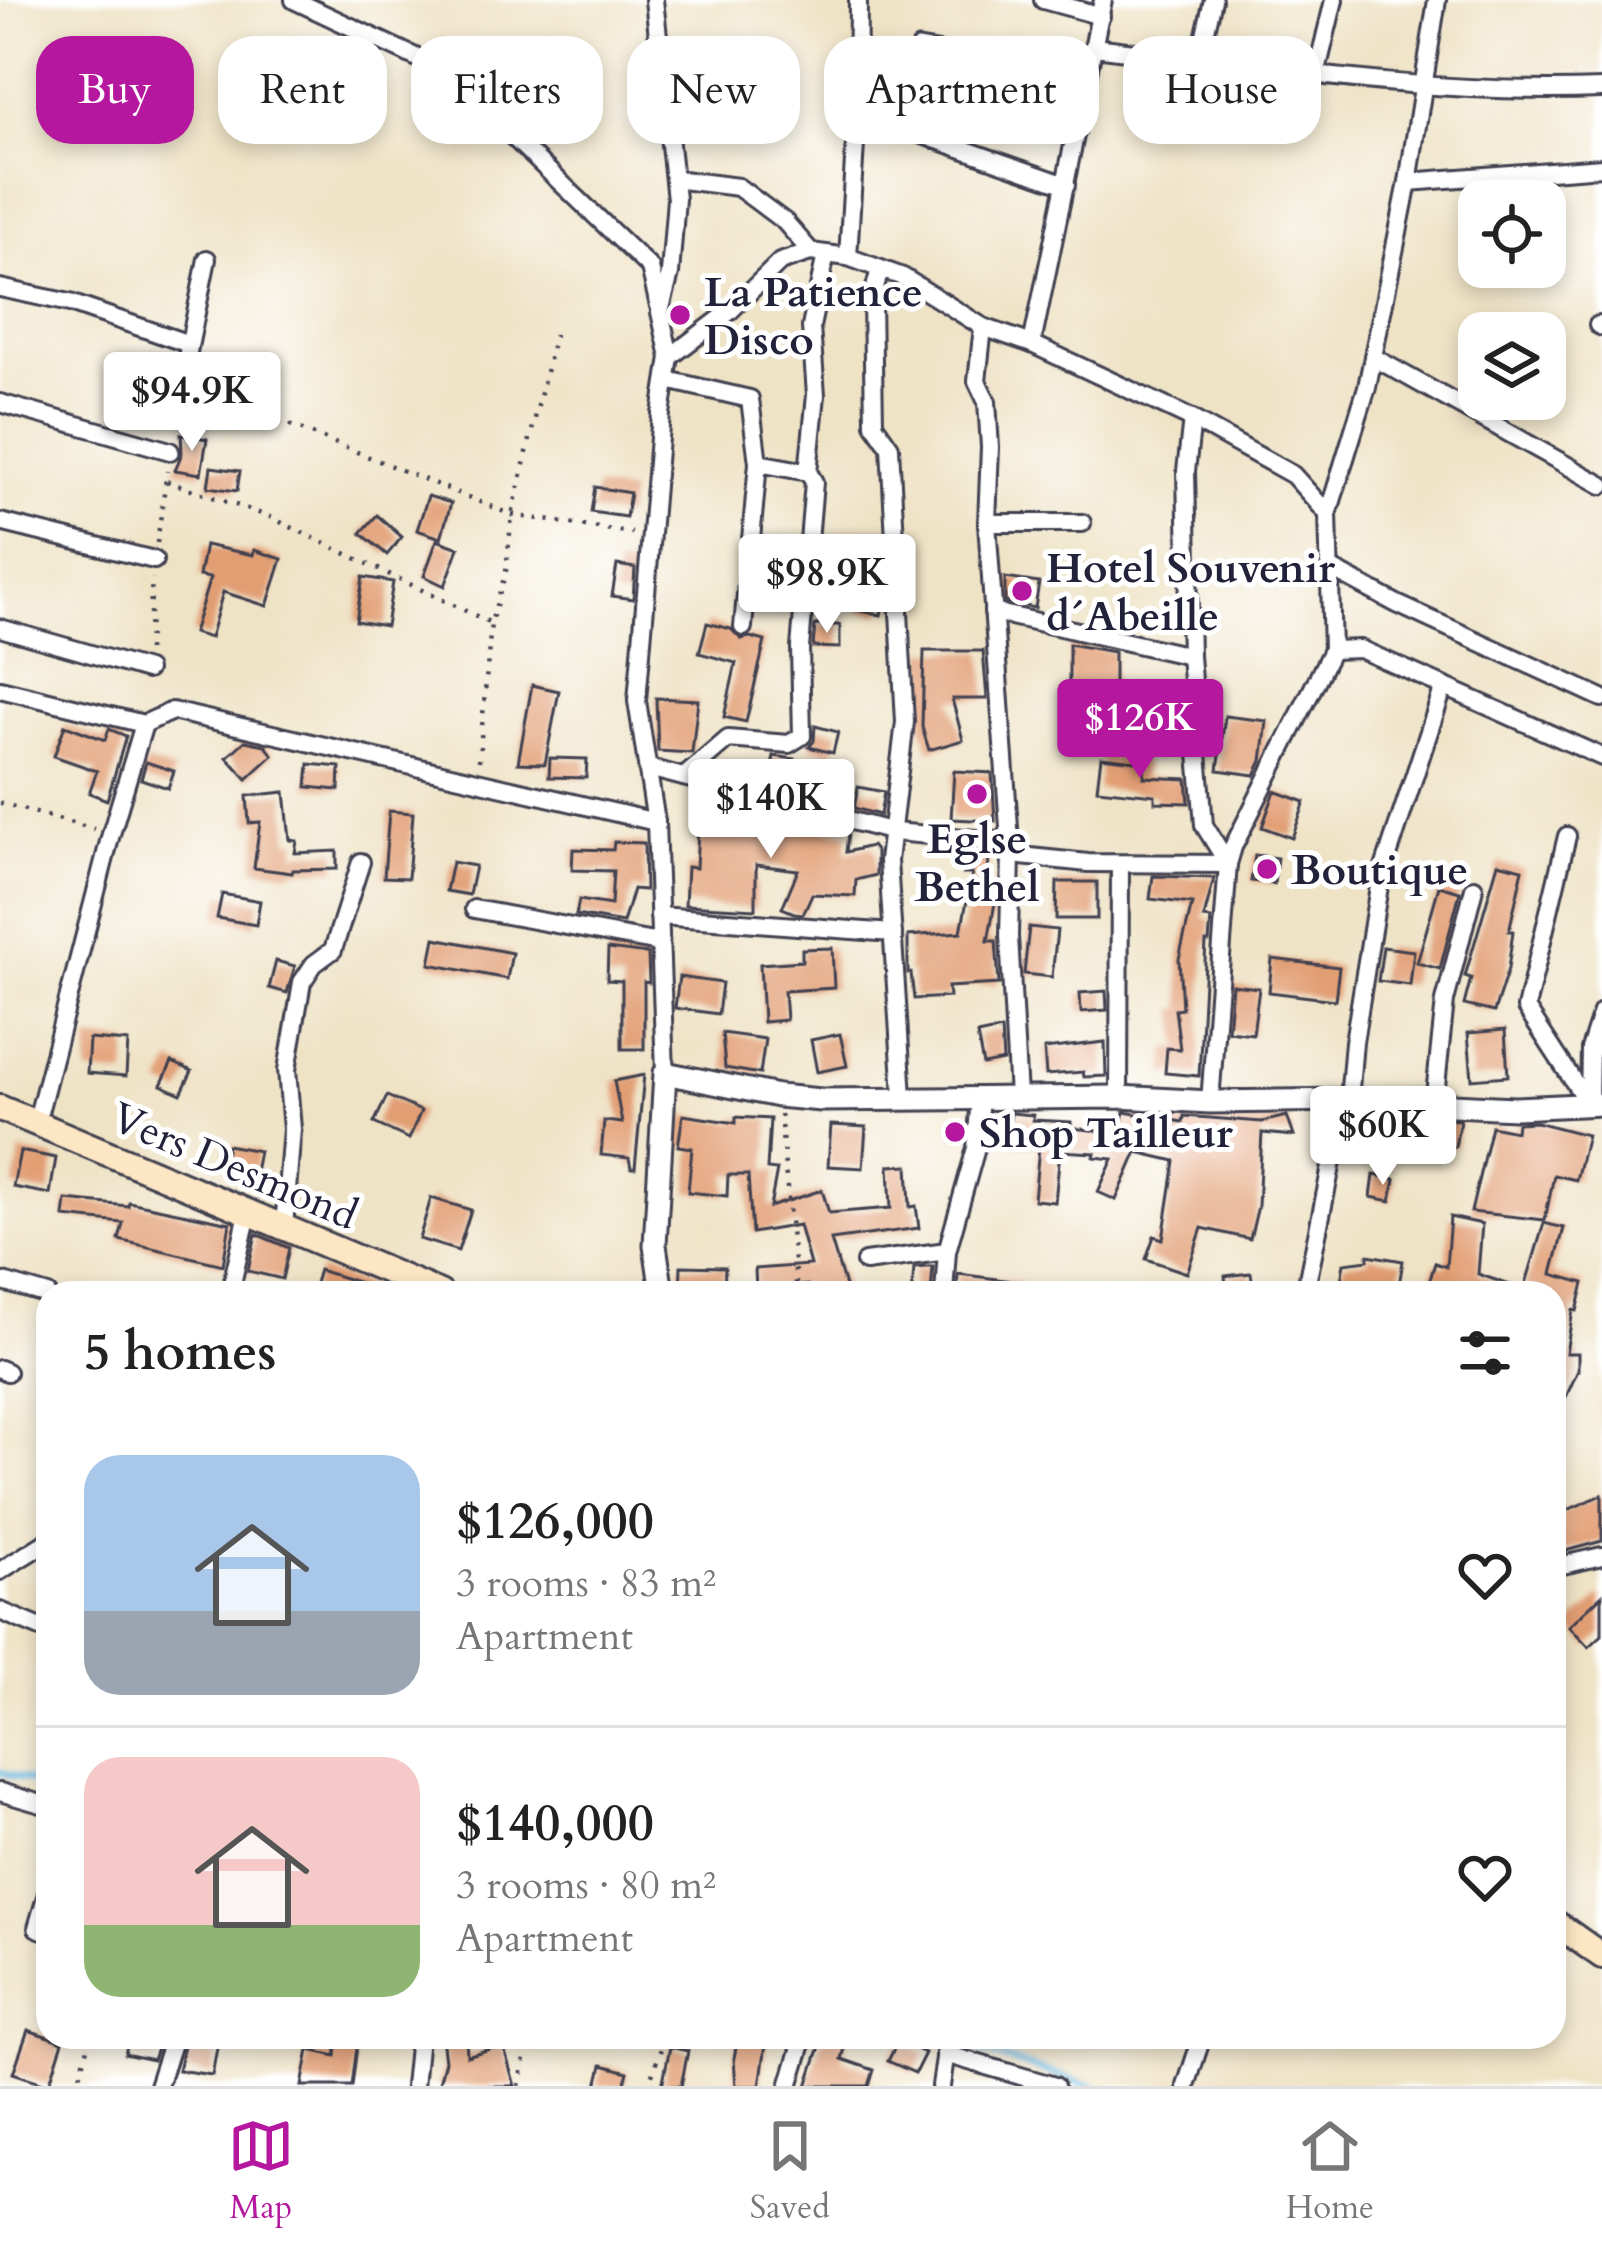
<!DOCTYPE html>
<meta charset="utf-8">
<style>
:root{--surface:#fff;--page:#f2f2f2;--text:#222;--muted:#767676;--line:#e0e0e0;--accent:#b5179e}
body{margin:0;font-family:Cardo,serif;background:var(--page);color:var(--text);height:100vh;display:flex;flex-direction:column;font-size:45px;white-space:nowrap}
*{box-sizing:border-box;margin:0}
p{font-size:39px;color:var(--muted)}
.icon{flex:none;width:66px;height:66px;fill:none;stroke:currentColor;stroke-width:2;stroke-linecap:round;stroke-linejoin:round}
.map{position:relative;flex:1;overflow:hidden}
.details{position:absolute;left:36px;top:1281px;width:1530px;height:768px;display:flex;flex-direction:column;background:var(--surface);border-radius:36px;box-shadow:0 6px 18px #0003}
.details>*{flex:none}
.hud{position:absolute;left:36px;top:36px;width:1530px;height:108px;display:flex;gap:24px}
.controls{position:absolute;left:1458px;top:180px;display:grid;gap:24px}
.controls a{display:grid;place-items:center;width:108px;height:108px;border-radius:24px;background:var(--surface);box-shadow:0 6px 18px #0003;font-size:60px}
.price{position:absolute;translate:-50% -102px;padding:0 27px;border-radius:12px;background:#fff;color:#222;font-size:39px;line-height:78px;filter:drop-shadow(0 3px 6px #0008)}
.price::after{content:'';position:absolute;left:50%;top:72px;width:36px;height:27px;margin-left:-18px;background:inherit;clip-path:polygon(0 0,100% 0,50% 100%)}
.price.on{background:var(--accent);color:#fff}
ul{padding:0;list-style:none}
li{display:flex;align-items:center;gap:36px;height:300px;padding:0 48px}
li+li{border-top:3px solid var(--line)}
li span{display:grid;place-items:center;flex:none;width:336px;height:240px;border-radius:36px;color:#555}
li>.icon{margin-inline-start:auto}
span .icon{width:144px;height:144px;fill:#fffc;stroke-width:1}
li b{font-size:51px}
h2{display:flex;justify-content:space-between;align-items:center;height:144px;padding:0 48px;font-size:51px}
.chip{padding:0 42px;border-radius:36px;background:var(--surface);box-shadow:0 6px 18px #0003;font-size:42px;line-height:108px}
.chip.on{background:var(--accent);color:#fff}
.tabs{display:flex;justify-content:space-around;align-items:center;height:168px;border-top:3px solid var(--line);background:var(--surface);font-size:33px;color:var(--muted)}
.tabs a{display:grid;justify-items:center;gap:6px}
.tabs .on{color:var(--accent)}
.map>svg:first-child{display:block}
.lines{fill:none;stroke-linecap:round;stroke-linejoin:round}
.stream{stroke:#6cbfe8;stroke-width:6}
.building{fill:#e29e73}
.service-casing{stroke:#413f50;stroke-width:15}
.minor-casing{stroke:#413f50;stroke-width:22}
.tertiary-casing{stroke:#413f50;stroke-width:27}
.secondary-casing{stroke:#413f50;stroke-width:30}
.path{stroke:#413f50;stroke-width:4.5;stroke-dasharray:3 9;stroke-linecap:butt}
.service{stroke:#fff;stroke-width:9}
.minor{stroke:#fff;stroke-width:16}
.tertiary{stroke:#fff;stroke-width:21}
.secondary{stroke:#fce6c4;stroke-width:24}
.poi-dot{fill:#b5179e;stroke:#fff;stroke-width:4.5}
.labels{text-anchor:middle;stroke-width:10;stroke-linejoin:round;paint-order:stroke}
.poi-label{font-size:42px;font-weight:bold;fill:#22223b;stroke:#fff;text-anchor:start}
.street-label{font-size:42px;fill:#22223b;stroke:#fff}
</style>
<div class="map">
<svg width="1602" height="2086" viewBox="0 0 1602 2086">
<rect width="100%" height="100%" fill="#fff"/>
<filter id="ink" filterUnits="userSpaceOnUse"><feTurbulence type="fractalNoise" baseFrequency=".00833" numOctaves="2"/><feDisplacementMap in="SourceGraphic" scale="24" xChannelSelector="R" yChannelSelector="G"/><feConvolveMatrix kernelMatrix="1 2 1 2 8 2 1 2 1" color-interpolation-filters="sRGB"/></filter>
<filter id="wash" filterUnits="userSpaceOnUse"><feTurbulence type="fractalNoise" baseFrequency=".004" numOctaves="4" result="noise"/><feDisplacementMap in="SourceGraphic" scale="48" xChannelSelector="R" yChannelSelector="G"/><feGaussianBlur stdDeviation="2.7" result="paint"/><feColorMatrix in="noise" values="0 0 0 0 0 0 0 0 0 0 0 0 0 0 0 0 0 1.4 0 .05"/><feComposite in="paint" operator="in"/></filter>
<g filter="url(#wash)">
<rect width="100%" height="100%" fill="#efe3c6"/>
<g class="lines">
<g class="stream">
<polyline points="0,1772 48,1786"/>
<polyline points="929,2037 930,2038"/>
<polyline points="962,2046 1093,2086"/>
</g>
</g>
<g id="blocks">
<g class="building">
<polygon points="181,434 207,439 201,474 175,470 182,453"/>
<polygon points="211,467 240,471 237,491 208,487"/>
<polygon points="595,487 630,493 626,517 591,512"/>
<polygon points="428,496 451,503 441,538 417,530"/>
<polygon points="377,515 402,537 387,555 361,533"/>
<polygon points="437,540 459,548 445,586 424,576"/>
<polygon points="205,545 253,555 254,550 282,559 267,606 223,592 210,638 193,633 210,578 199,576"/>
<polygon points="617,565 635,568 633,599 612,596"/>
<polygon points="363,577 393,582 386,626 356,621"/>
<polygon points="1005,578 1039,583 1035,608 1005,602"/>
<polygon points="861,590 885,595 881,615 857,610"/>
<polygon points="707,623 731,629 741,639 750,637 765,641 746,722 724,717 736,663 699,653"/>
<polygon points="815,625 840,625 840,648 813,647"/>
<polygon points="1069,644 1114,652 1114,687 1069,687"/>
<polygon points="924,651 983,651 987,699 952,699 963,740 929,750 922,727"/>
<polygon points="532,685 559,691 545,764 518,763"/>
<polygon points="656,698 698,700 692,753 658,751"/>
<polygon points="1225,716 1267,721 1262,761 1255,775 1218,770"/>
<polygon points="65,725 105,740 109,729 126,736 107,800 89,793 97,771 54,756"/>
<polygon points="815,726 838,732 833,753 809,747 814,741"/>
<polygon points="245,741 265,745 273,755 247,779 227,757"/>
<polygon points="774,756 795,759 789,788 769,783"/>
<polygon points="1101,757 1145,762 1144,777 1187,779 1189,803 1155,802 1155,795 1097,789"/>
<polygon points="550,758 587,759 586,778 549,777"/>
<polygon points="146,762 174,771 168,788 141,779"/>
<polygon points="309,764 340,767 339,790 307,787"/>
<polygon points="954,771 992,773 995,821 951,819"/>
<polygon points="858,787 884,792 880,815 854,808"/>
<polygon points="1275,791 1305,802 1292,838 1262,827"/>
<polygon points="285,792 290,840 297,841 295,853 337,851 337,869 293,870 292,873 254,868 260,822 249,823 247,796"/>
<polygon points="699,809 721,810 721,815 774,822 775,814 794,819 793,824 848,833 846,852 871,846 876,852 876,875 856,880 855,896 812,894 803,914 794,913 782,908 798,870 756,865 756,909 685,905 687,867 696,868"/>
<polygon points="389,811 413,813 408,878 384,877"/>
<polygon points="614,842 644,843 645,890 633,889 623,923 576,915 579,900 611,905 613,871 572,870 573,849 613,850"/>
<polygon points="976,852 989,853 987,902 995,903 988,941 996,941 999,984 948,987 949,997 914,999 911,973 908,973 908,936 961,932 972,874 963,874 964,855 975,856"/>
<polygon points="1255,855 1277,858 1274,884 1251,881"/>
<polygon points="452,862 475,866 469,895 446,891"/>
<polygon points="1498,863 1523,869 1509,931 1513,931 1508,969 1494,1012 1464,1005 1471,978 1465,976"/>
<polygon points="1153,876 1214,878 1204,918 1211,919 1209,942 1206,942 1199,1076 1165,1073 1167,1048 1180,1049 1175,1009 1182,1008 1179,959 1192,904 1150,899"/>
<polygon points="1057,882 1097,882 1097,919 1056,919"/>
<polygon points="1439,886 1460,892 1440,969 1417,963"/>
<polygon points="222,894 260,901 256,925 217,918"/>
<polygon points="1029,927 1057,930 1052,977 1024,974"/>
<polygon points="435,938 512,953 507,979 430,964"/>
<polygon points="1383,947 1414,951 1410,985 1378,981"/>
<polygon points="832,948 834,988 784,991 786,1020 763,1022 760,964 802,961 802,949"/>
<polygon points="608,949 648,954 649,983 644,982 644,1049 622,1049 622,981 607,980"/>
<polygon points="1272,959 1339,967 1335,1000 1269,992"/>
<polygon points="276,961 295,966 287,993 269,988"/>
<polygon points="679,977 722,983 718,1014 675,1008"/>
<polygon points="1232,985 1259,988 1253,1034 1228,1031"/>
<polygon points="1106,991 1107,1010 1081,1012 1080,993"/>
<polygon points="1001,1030 1003,1061 983,1065 977,1035"/>
<polygon points="1505,1030 1508,1076 1472,1079 1468,1033"/>
<polygon points="722,1033 765,1039 760,1074 725,1068"/>
<polygon points="840,1034 847,1066 817,1072 811,1040"/>
<polygon points="89,1039 128,1042 126,1076 87,1073"/>
<polygon points="1105,1042 1106,1076 1084,1077 1083,1072 1046,1075 1044,1049"/>
<polygon points="172,1062 192,1071 181,1094 161,1085"/>
<polygon points="644,1075 635,1168 631,1168 629,1158 601,1155 604,1121 622,1123 614,1081"/>
<polygon points="387,1096 421,1111 409,1139 374,1123"/>
<polygon points="1124,1112 1183,1122 1184,1116 1262,1122 1287,1116 1294,1136 1262,1133 1258,1206 1250,1239 1202,1228 1187,1273 1146,1259 1154,1236 1163,1239 1175,1161 1137,1152 1116,1200 1098,1192 1113,1159 1094,1157 1095,1153 1060,1151 1055,1202 1034,1200 1039,1147 1007,1143 1011,1113 1033,1115 1033,1120 1071,1122 1071,1128 1119,1133"/>
<polygon points="683,1115 736,1123 736,1117 770,1119 767,1169 777,1170 770,1207 822,1190 829,1213 891,1208 889,1166 908,1165 910,1207 916,1206 919,1228 831,1240 847,1293 811,1293 808,1285 756,1289 755,1269 810,1265 799,1225 752,1233 748,1175 728,1175 727,1196 688,1192 692,1148 678,1146"/>
<polygon points="1358,1115 1460,1120 1455,1147 1390,1147 1356,1141"/>
<polygon points="1536,1122 1587,1135 1576,1180 1554,1175 1545,1220 1471,1212 1491,1126 1516,1131 1517,1123"/>
<polygon points="831,1125 866,1127 863,1168 828,1166"/>
<polygon points="227,1145 259,1151 255,1172 223,1166"/>
<polygon points="20,1151 56,1158 50,1194 13,1187"/>
<polygon points="1374,1175 1395,1179 1391,1201 1371,1197"/>
<polygon points="431,1198 471,1210 458,1251 419,1239"/>
<polygon points="66,1200 128,1206 129,1202 230,1223 223,1265 119,1240 123,1223 64,1217"/>
<polygon points="1450,1217 1482,1224 1478,1274 1524,1290 1544,1223 1564,1228 1552,1274 1584,1283 1577,1311 1573,1310 1566,1353 1578,1353 1578,1370 1554,1424 1554,1293 1439,1293 1427,1289 1435,1263 1446,1267"/>
<polygon points="256,1234 289,1248 282,1279 248,1271"/>
<polygon points="1368,1255 1403,1261 1398,1291 1358,1285 1357,1293 1339,1293 1344,1263 1368,1260"/>
<polygon points="681,1266 725,1267 724,1293 680,1293"/>
<polygon points="927,1267 933,1267 931,1293 912,1293 914,1268"/>
<polygon points="319,1270 379,1289 378,1293 312,1293"/>
<polygon points="1251,1273 1254,1293 1227,1293 1225,1276"/>
<polygon points="958,1274 1021,1282 1020,1293 957,1293"/>
<polygon points="1602,1495 1602,1541 1554,1554 1554,1516"/>
<polygon points="1602,1595 1602,1635 1589,1647 1569,1626"/>
<polygon points="28,2030 63,2042 49,2085 13,2073"/>
<polygon points="129,2037 161,2037 153,2060 125,2054"/>
<polygon points="186,2037 219,2037 212,2075 178,2070"/>
<polygon points="338,2037 358,2039 352,2086 302,2086 309,2050 336,2056"/>
<polygon points="442,2037 466,2037 467,2056 503,2045 515,2086 438,2086 445,2061"/>
<polygon points="738,2037 767,2037 760,2086 736,2086 734,2058"/>
<polygon points="823,2037 848,2037 842,2059 874,2070 869,2086 807,2086"/>
<polygon points="898,2041 925,2053 915,2073 888,2061"/>
<polygon points="670,2047 688,2051 681,2086 662,2086"/>
<polygon points="602,2065 628,2072 624,2086 597,2086"/>
</g>
</g>
</g>
<g filter="url(#ink)">
<use href="#blocks" fill-opacity="0" stroke="#413f50" stroke-width="3"/>
<g class="lines">
<g class="service-casing">
<polyline id="service" points="918,45 1016,62 1087,89"/>
</g>
<g class="minor-casing">
<g id="minor">
<polyline points="294,0 443,70 650,268 659,306"/>
<polyline points="654,0 676,199 670,274 660,312 670,357 661,414 637,701 656,822 665,1073"/>
<polyline points="1043,0 1101,16"/>
<path d="M1095,47C1264,68 1432,96 1602,89"/>
<polyline points="1199,60 1213,0"/>
<polyline points="1316,75 1334,0"/>
<polyline points="857,112 1066,185"/>
<polyline points="674,179 738,187 785,222 811,252"/>
<polyline points="1408,182 1602,167"/>
<polyline points="848,257 857,112 858,0"/>
<polyline points="880,269 872,299 874,424 890,447 905,722 888,861 903,1097"/>
<polyline points="0,288 70,303 189,344"/>
<polyline points="1598,325 1602,327"/>
<polyline points="983,327 977,381 987,402 990,447 987,523 1011,855 1009,936 1018,1097"/>
<polyline points="1032,344 1103,0"/>
<polyline points="670,357 729,312 780,262 811,252 848,257 903,277 983,327 1032,344 1192,419 1293,475 1328,514 1332,650 1233,847 1228,864 1210,1102"/>
<polyline points="1373,357 1602,485"/>
<polyline points="667,380 750,399 758,463 743,627"/>
<polyline points="0,403 170,451"/>
<polyline points="177,406 207,259"/>
<polyline points="1192,419 1186,471 1190,656 1204,825 1228,864"/>
<polyline points="758,463 808,472"/>
<polyline points="1328,514 1367,387 1408,182 1437,0"/>
<polyline points="0,522 154,560"/>
<polyline points="987,523 1082,523"/>
<polyline points="1330,568 1397,604 1602,698"/>
<polyline points="993,612 1190,656"/>
<polyline points="0,628 147,670"/>
<polyline points="1332,650 1360,649 1602,757"/>
<polyline points="0,689 144,724"/>
<polyline points="649,768 894,832 1010,842"/>
<polyline points="684,777 728,739 789,744 802,736 800,648 814,482 808,472 816,395 811,327 826,254"/>
<polyline points="1567,836 1526,1008 1589,1105"/>
<polyline points="1011,855 1088,863 1228,864"/>
<polyline points="474,909 659,943"/>
<polyline points="659,916 893,933"/>
<polyline points="1119,1097 1120,864"/>
<polyline points="1349,1100 1354,1042 1380,880 1444,686"/>
<polyline points="1434,1104 1445,1001 1474,888"/>
<polyline points="1589,1104 1590,1049 1602,1012"/>
<polyline points="36,1124 111,834 144,724 172,711 656,822"/>
<polyline points="284,1227 292,1129 287,1070 302,982 314,964 333,950 361,862"/>
<polyline points="947,1251 976,1148 980,1096"/>
<polyline points="865,1262 947,1251 944,1293"/>
<polyline points="0,1281 48,1295"/>
<polyline points="230,1293 248,1213"/>
<polyline points="1305,1293 1332,1162 1329,1101"/>
<polyline points="0,1369 7,1372"/>
<polyline points="1554,1567 1602,1556"/>
<polyline points="0,1571 48,1541"/>
<polyline points="0,1611 48,1631"/>
<polyline points="0,1792 48,1806"/>
<polyline points="48,1890 37,1928 48,1932"/>
<polyline points="945,2054 1055,2086"/>
<polyline points="158,2086 174,2037"/>
<polyline points="414,2086 419,2037"/>
<polyline points="789,2086 804,2037"/>
<polyline points="941,2086 948,2037"/>
<polyline points="1186,2086 1202,2037"/>
</g>
</g>
<g class="tertiary-casing">
<polyline id="tertiary" points="662,1293 655,1245 665,1073 778,1096 821,1100 1119,1097 1210,1102 1349,1100 1515,1108 1602,1104"/>
</g>
<g class="secondary-casing">
<g id="secondary">
<polyline points="0,1108 440,1293"/>
<polyline points="1554,1922 1602,1956"/>
</g>
</g>
<g class="path">
<polyline points="200,393 209,392 512,515 632,533"/>
<polyline points="167,481 270,517 491,623"/>
<polyline points="157,543 167,471"/>
<polyline points="148,650 152,578"/>
<polyline points="479,761 491,623 506,571 512,515 556,330"/>
<polyline points="0,803 94,829"/>
<polyline points="780,1114 797,1293"/>
<polyline points="77,2086 91,2037"/>
<polyline points="519,2086 530,2037"/>
<polyline points="648,2086 665,2037"/>
</g>
<use href="#service" class="service"/>
<use href="#minor" class="minor"/>
<use href="#tertiary" class="tertiary"/>
<use href="#secondary" class="secondary"/>
</g>
</g>
<g class="poi-dot">
<circle cx="680" cy="315" r="12"/>
<circle cx="1022" cy="591" r="12"/>
<circle cx="977" cy="794" r="12"/>
<circle cx="1267" cy="869" r="12"/>
<circle cx="955" cy="1132" r="12"/>
</g>
<g class="labels">
<g class="poi-label">
<text x="704" y="306">La Patience<tspan x="704" dy="48">Disco</tspan></text>
<text x="1046" y="582">Hotel Souvenir<tspan x="1046" dy="48">d´Abeille</tspan></text>
<text x="977" y="853" text-anchor="middle">Eglse<tspan x="977" dy="48">Bethel</tspan></text>
<text x="1291" y="884">Boutique</text>
<text x="979" y="1147">Shop Tailleur</text>
</g>
<g class="street-label">
<text transform="translate(235 1165) rotate(23)" y="15">Vers Desmond</text>
</g>
</g>
</svg>
<div class="controls">
<a><svg class="icon" aria-label="locate" viewBox="0 0 24 24"><circle cx="12" cy="12" r="6"/><path d="M12 2v4M12 18v4M2 12h4M18 12h4"/></svg></a>
<a><svg class="icon" aria-label="layers" viewBox="0 0 24 24"><path d="M12 4l9 5-9 5-9-5zM3 14l9 5 9-5"/></svg></a>
</div>
<b class="price" style="left:192px;top:454px">$94.9K</b>
<b class="price" style="left:827px;top:636px">$98.9K</b>
<b class="price on" style="left:1140px;top:781px">$126K</b>
<b class="price" style="left:771px;top:861px">$140K</b>
<b class="price" style="left:1383px;top:1188px">$60K</b>
<div class="hud">
<a class="chip on">Buy</a>
<a class="chip">Rent</a>
<a class="chip">Filters</a>
<a class="chip">New</a>
<a class="chip">Apartment</a>
<a class="chip">House</a>
</div>
<section class="details">
<h2>5 homes<svg class="icon" aria-label="filters" viewBox="0 0 24 24"><path d="M4 7h16M4 17h16"/><circle cx="9" cy="7" r="2"/><circle cx="15" cy="17" r="2"/></svg></h2>
<ul>
<li><span style="background:linear-gradient(#a9c7e8 65%,#9aa5b1 0)"><svg class="icon" aria-label="home" viewBox="0 0 24 24"><path d="M3 11l9-7 9 7M6 9v11h12V9"/></svg></span><div><b>$126,000</b><p>3 rooms · 83 m²</p><p>Apartment</p></div><svg class="icon" aria-label="heart" viewBox="0 0 24 24"><path d="M12 20l-8-8c-3-5 5-10 8-4 3-6 11-1 8 4z"/></svg></li>
<li><span style="background:linear-gradient(#f6c9c9 70%,#8fb573 0)"><svg class="icon" aria-label="home" viewBox="0 0 24 24"><path d="M3 11l9-7 9 7M6 9v11h12V9"/></svg></span><div><b>$140,000</b><p>3 rooms · 80 m²</p><p>Apartment</p></div><svg class="icon" aria-label="heart" viewBox="0 0 24 24"><path d="M12 20l-8-8c-3-5 5-10 8-4 3-6 11-1 8 4z"/></svg></li>
</ul>
</section>
</div>
<nav class="tabs">
<a class="on"><svg class="icon" aria-label="map" viewBox="0 0 24 24"><path d="M3 6l6-2 6 2 6-2v14l-6 2-6-2-6 2zM9 4v14M15 6v14"/></svg>Map</a>
<a><svg class="icon" aria-label="saved" viewBox="0 0 24 24"><path d="M7 4h10v16l-5-4-5 4z"/></svg>Saved</a>
<a><svg class="icon" aria-label="home" viewBox="0 0 24 24"><path d="M3 11l9-7 9 7M6 9v11h12V9"/></svg>Home</a>
</nav>
